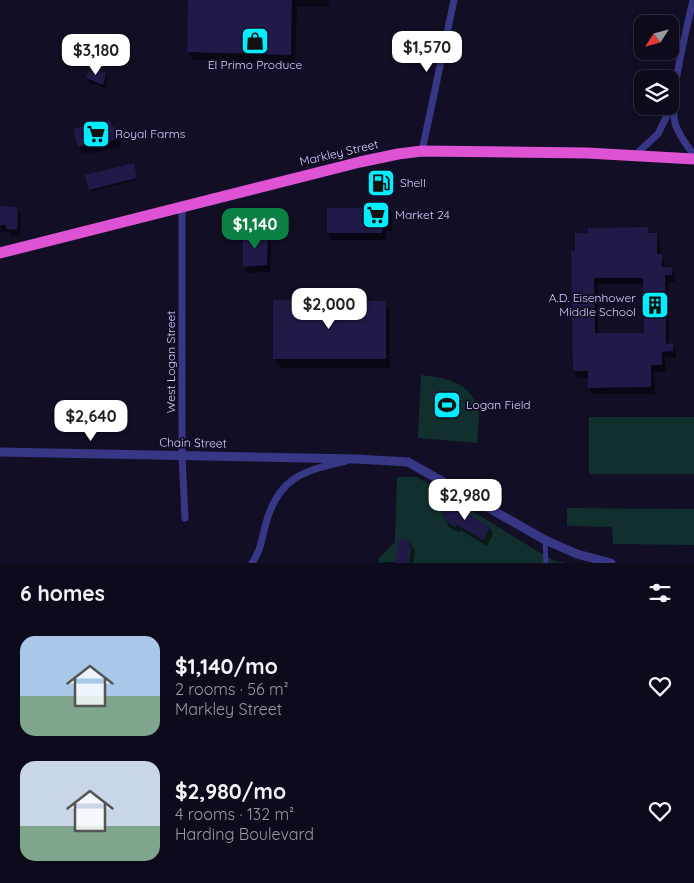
<!DOCTYPE html>
<meta charset="utf-8">
<style>
:root{--surface:#0d0a1c;--page:#1b1829;--text:#f1f3f6;--muted:#9a9aa3;--line:#2d2b3b;--accent:#0b8043}
body{margin:0;font-family:Quicksand,sans-serif;background:var(--page);color:var(--text);height:100vh;display:flex;flex-direction:column;font-size:19px;white-space:nowrap}
*{box-sizing:border-box;margin:0}
p{font-size:16px;color:var(--muted)}
.icon{flex:none;width:28px;height:28px;fill:none;stroke:currentColor;stroke-width:2;stroke-linecap:round;stroke-linejoin:round}
.map{position:relative;height:563px;overflow:hidden}
.drawer{display:flex;flex-direction:column;background:var(--surface);flex:1}
.drawer>*{flex:none}
.needle{width:32px;rotate:234deg}
.buttons{position:absolute;left:634px;top:15px;display:grid;gap:10px}
.buttons a{display:grid;place-items:center;width:45px;height:45px;border-radius:10px;background:var(--surface);box-shadow:0 2px 8px #0003,0 0 0 1px var(--line);font-size:25px}
.price{position:absolute;translate:-50% -42px;padding:0 11px;border-radius:10px;background:#fff;color:#222;font-size:16px;line-height:32px;filter:drop-shadow(0 1px 2px #0008)}
.price::after{content:'';position:absolute;left:50%;top:30px;width:15px;height:11px;margin-left:-8px;background:inherit;clip-path:polygon(0 0,100% 0,50% 100%)}
.price.current{background:var(--accent);color:#fff}
ul{padding:0;list-style:none}
li{display:flex;align-items:center;gap:15px;height:125px;padding:0 20px}
li span{display:grid;place-items:center;flex:none;width:140px;height:100px;border-radius:15px;color:#555}
li>.icon{margin-inline-start:auto}
span .icon{width:60px;height:60px;fill:#fffc;stroke-width:1}
li b{font-size:21px}
h2{display:flex;justify-content:space-between;align-items:center;height:60px;padding:0 20px;font-size:21px}
.map>svg:first-child{display:block}
.green{fill:#11302d}
.shadow{fill:#0007;fill-rule:evenodd}
.building{fill:#211947;fill-rule:evenodd}
.lines{fill:none;stroke-linecap:round;stroke-linejoin:round}
.pedestrian{stroke:#373786;stroke-width:5}
.minor{stroke:#373786;stroke-width:7}
.tertiary{stroke:#373786;stroke-width:9}
.trunk{stroke:#dd53d4;stroke-width:11}
.labels{text-anchor:middle;stroke-width:4;stroke-linejoin:round;paint-order:stroke}
.poi-label{font-size:12px;fill:#d6d2ff;stroke:#110e25;text-anchor:start}
.street-label{font-size:12px;fill:#d6d2ff;stroke:#110e25}
</style>
<div class="map">
<svg width="694" height="563" viewBox="0 0 694 563">
<rect width="100%" height="100%" fill="#110e25"/>
<g class="green">
<path d="M421,375C448,378 475,383 479,416C479,425 477,435 477,443L418,438Z"/>
<rect x="589" y="417" width="105" height="57"/>
<polygon points="397,477 417,477 539,552 555,561 566,563 379,563 379,558 395,542"/>
<polygon points="567,508 694,509 694,545 613,544 612,527 567,526"/>
</g>
<g class="shadow">
<polygon points="190,0 329,0 328,7 297,6 295,64 193,60 188,51"/>
<polygon points="105,74 108,78 105,88 89,82 87,78"/>
<polygon points="109,121 118,135 121,146 92,154 91,152 83,154 79,147 75,130"/>
<polygon points="134,166 137,180 91,191 90,190 86,176"/>
<polygon points="386,175 387,195 376,195 375,194"/>
<polygon points="0,207 17,208 21,215 20,236 11,236 9,232 1,231"/>
<polygon points="389,209 392,216 392,231 386,231 386,240 332,240 328,233"/>
<path d="M648,229L651,235H656L660,241V255L665,262V268H671L675,275V282H669V345H672L676,351V358H665L666,372H654L655,394H593L589,388V378H578L574,371L573,253ZM598,284H645V334H598Z"/>
<polygon points="267,236 271,243 270,272 248,273 245,267"/>
<polygon points="385,302 390,311 390,368 280,368 274,359"/>
<polygon points="443,514 490,528 493,534 487,546 460,530 459,533 449,527"/>
<polygon points="409,541 415,550 413,563 409,563 411,548 408,548 407,563 381,563 382,562 397,562"/>
</g>
<g class="building">
<polygon points="188,0 292,0 291,55 187,52"/>
<polygon points="91,67 106,73 103,85 86,78"/>
<polygon points="110,120 112,127 115,127 118,139 87,148 86,145 78,147 73,129"/>
<polygon points="134,163 137,178 89,190 85,175"/>
<polygon points="374,174 386,174 387,194 374,194"/>
<polygon points="0,206 18,207 17,230 6,229 6,225 0,225"/>
<polygon points="327,208 389,208 389,224 382,224 382,233 327,233"/>
<path d="M648,227V233H657V254H662V267H672V275H665L666,344L673,343V351L662,352V365H651V387L588,388V371H573L571,251H575V233H588V228ZM594,278H643L644,333H595Z"/>
<polygon points="243,234 268,235 267,265 243,267"/>
<polygon points="273,300 386,301 386,359 273,359"/>
<polygon points="450,503 490,527 483,540 456,524 455,527 444,520 446,517 442,514"/>
<polygon points="398,539 410,540 408,563 396,563"/>
</g>
<g class="lines">
<polyline class="pedestrian" points="545,540 546,563"/>
<g class="minor">
<path d="M693,0C687,28 667,102 676,126C680,136 687,146 694,155"/>
<polyline points="422,151 454,0"/>
<polyline points="634,156 658,134 672,105"/>
<polyline points="182,206 182,455 185,518"/>
<path d="M252,563C261,551 262,537 266,523C279,477 303,471 346,461"/>
</g>
<polyline class="tertiary" points="0,452 356,459 408,462 545,540 577,554 611,563"/>
<polyline class="trunk" points="0,253 360,162 398,154 422,151 587,153 694,159"/>
</g>
<defs>
<g id="shop-square" transform="scale(1.4375)"><rect x="-9" y="-9" width="18" height="18" rx="4" fill="#00eefd" stroke="#110e25"/><path d="M-5-2.5h2.3a2.7 3.5 0 0 1 5.4 0H5L5.5 6h-11ZM-1.5-2.5h3a1.5 2.3 0 0 0-3 0Z" fill="#111"/></g>
<g id="supermarket-square" transform="scale(1.4375)"><rect x="-9" y="-9" width="18" height="18" rx="4" fill="#00eefd" stroke="#110e25"/><path d="M-6-5.5h2.5l.6 2H6L4.5 2H-2.5L-4.4-4H-6ZM-1.5 3.2a1.3 1.3 0 1 0 .1 0ZM3 3.2a1.3 1.3 0 1 0 .1 0Z" fill="#111"/></g>
<g id="fuel-square" transform="scale(1.4375)"><rect x="-9" y="-9" width="18" height="18" rx="4" fill="#00eefd" stroke="#110e25"/><path d="M-5.5-6h7V0h2V4h1.3V-2.5L3-4.5l.8-.8L6-3V5H2.5V1h-1V6h-7ZM-4.2-4.7v3.2H.2V-4.7Z" fill="#111"/></g>
<g id="building-square" transform="scale(1.4375)"><rect x="-9" y="-9" width="18" height="18" rx="4" fill="#00eefd" stroke="#110e25"/><path d="M-4-6H4V6H1V3H-1V6H-4ZM-2.5-4.3h1.7v1.8h-1.7ZM.8-4.3h1.7v1.8H.8ZM-2.5-1h1.7V.8h-1.7ZM.8-1h1.7V.8H.8Z" fill="#111"/></g>
<g id="stadium-square" transform="scale(1.4375)"><rect x="-9" y="-9" width="18" height="18" rx="4" fill="#00eefd" stroke="#110e25"/><path d="M0-5a6.5 5 0 1 0 0 10a6.5 5 0 1 0 0-10ZM-3.5-1.8h7v3.6h-7Z" fill="#111"/></g>
</defs>
<g fill-rule="evenodd">
<use href="#shop-square" x="255" y="41"/>
<use href="#supermarket-square" x="96" y="134"/>
<use href="#fuel-square" x="381" y="183"/>
<use href="#supermarket-square" x="376" y="215"/>
<use href="#building-square" x="655" y="305"/>
<use href="#stadium-square" x="447" y="405"/>
</g>
<g class="labels">
<g class="poi-label">
<text x="255" y="69" text-anchor="middle">El Primo Produce</text>
<text x="115" y="138">Royal Farms</text>
<text x="400" y="187">Shell</text>
<text x="395" y="219">Market 24</text>
<text x="636" y="302" text-anchor="end">A.D. Eisenhower<tspan x="636" dy="14">Middle School</tspan></text>
<text x="466" y="409">Logan Field</text>
</g>
<g class="street-label">
<text transform="translate(339 153) rotate(-13)" y="4">Markley Street</text>
<text transform="translate(171 362) rotate(-90)" y="4">West Logan Street</text>
<text transform="translate(193 443) rotate(1)" y="4">Chain Street</text>
</g>
</g>
</svg>
<div class="buttons">
<a><svg class="needle" viewBox="-14 -14 28 28"><path d="M0-13l5 13h-10z" fill="#e53935"/><path d="M0 13l5-13h-10z" fill="#9a9aa3"/></svg></a>
<a><svg class="icon" aria-label="layers" viewBox="0 0 24 24"><path d="M12 4l9 5-9 5-9-5zM3 14l9 5 9-5"/></svg></a>
</div>
<b class="price" style="left:427px;top:73px">$1,570</b>
<b class="price" style="left:96px;top:76px">$3,180</b>
<b class="price current" style="left:255px;top:250px">$1,140</b>
<b class="price" style="left:329px;top:330px">$2,000</b>
<b class="price" style="left:91px;top:442px">$2,640</b>
<b class="price" style="left:465px;top:521px">$2,980</b>
</div>
<section class="drawer">
<h2>6 homes<svg class="icon" aria-label="filters" viewBox="0 0 24 24"><path d="M4 7h16M4 17h16"/><circle cx="9" cy="7" r="2"/><circle cx="15" cy="17" r="2"/></svg></h2>
<ul>
<li><span style="background:linear-gradient(#a9c7e8 60%,#7fa58c 0)"><svg class="icon" aria-label="home" viewBox="0 0 24 24"><path d="M3 11l9-7 9 7M6 9v11h12V9"/></svg></span><div><b>$1,140/mo</b><p>2 rooms · 56 m²</p><p>Markley Street</p></div><svg class="icon" aria-label="heart" viewBox="0 0 24 24"><path d="M12 20l-8-8c-3-5 5-10 8-4 3-6 11-1 8 4z"/></svg></li>
<li><span style="background:linear-gradient(#c9d6e8 65%,#7fa58c 0)"><svg class="icon" aria-label="home" viewBox="0 0 24 24"><path d="M3 11l9-7 9 7M6 9v11h12V9"/></svg></span><div><b>$2,980/mo</b><p>4 rooms · 132 m²</p><p>Harding Boulevard</p></div><svg class="icon" aria-label="heart" viewBox="0 0 24 24"><path d="M12 20l-8-8c-3-5 5-10 8-4 3-6 11-1 8 4z"/></svg></li>
</ul>
</section>
